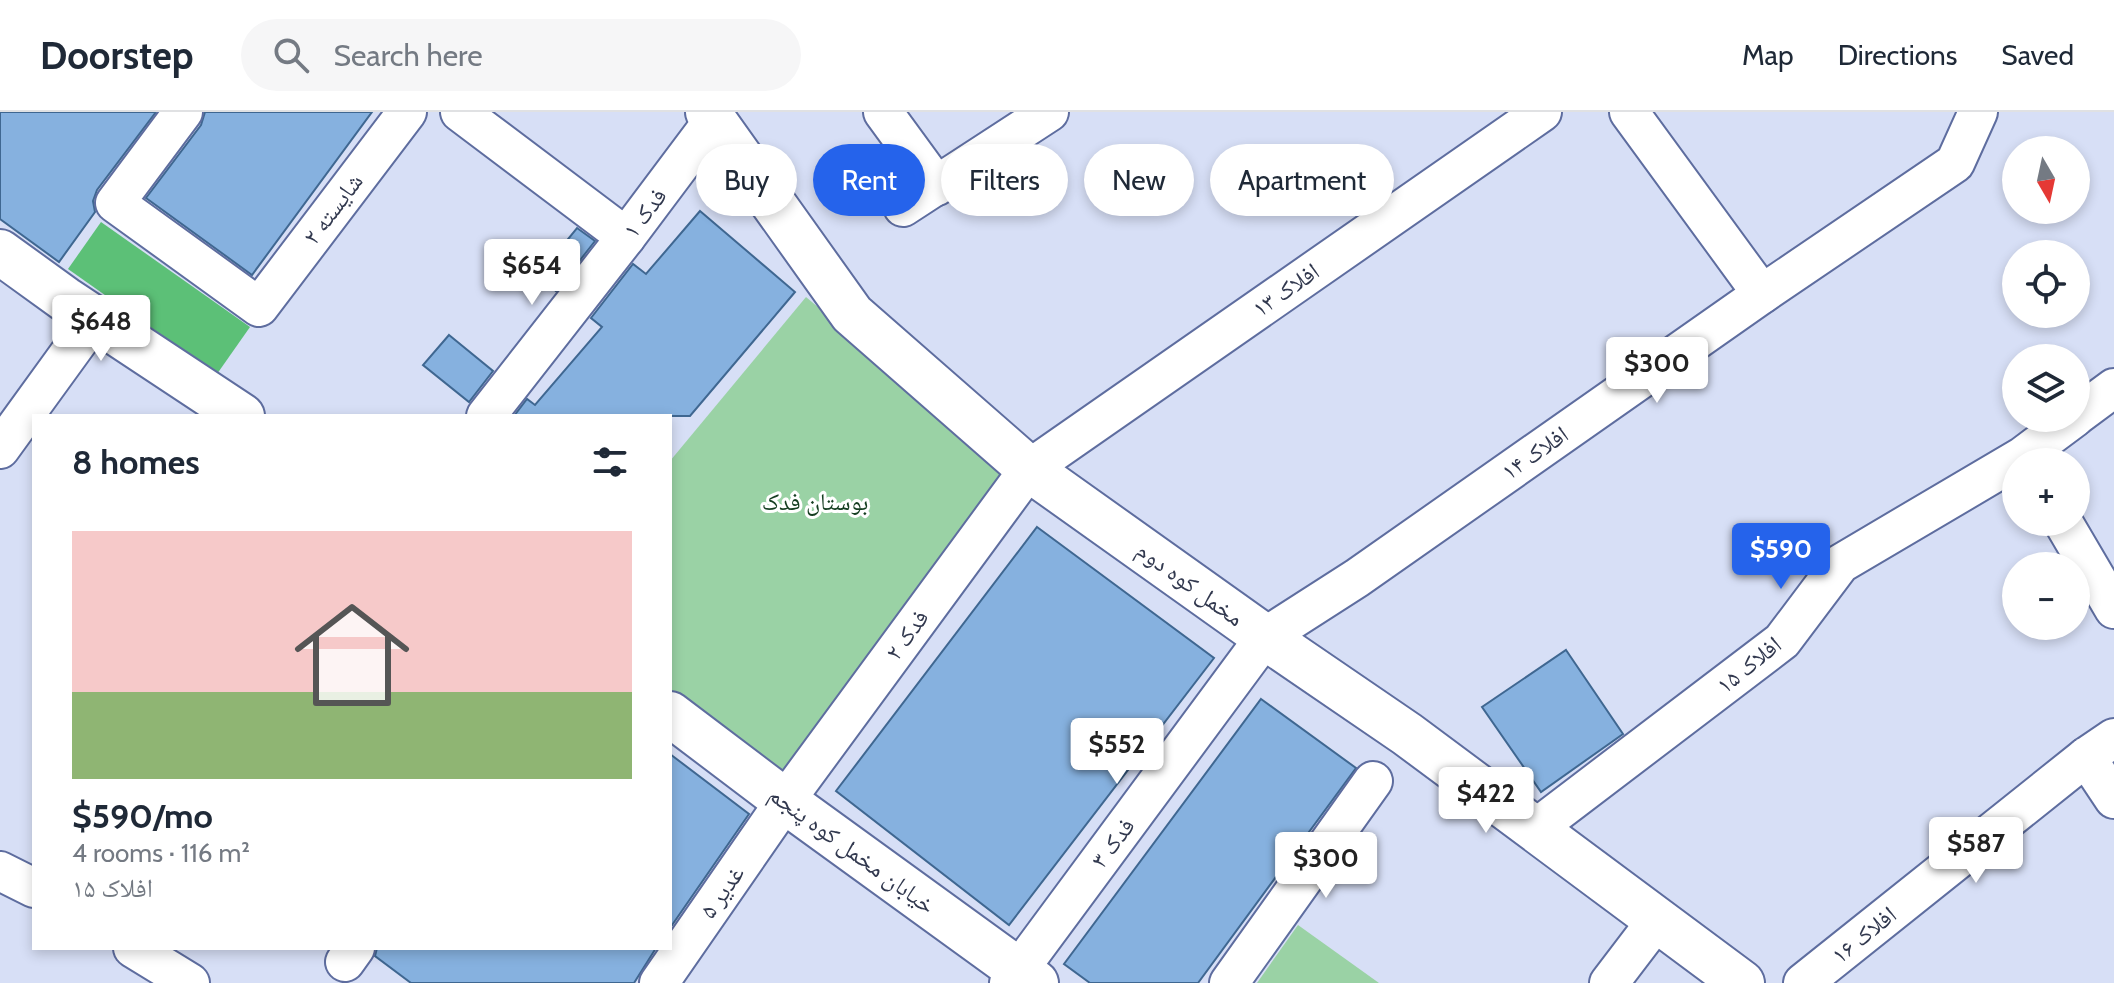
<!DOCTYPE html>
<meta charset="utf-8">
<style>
:root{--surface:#fff;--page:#f6f6f7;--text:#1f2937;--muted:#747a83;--line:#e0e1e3;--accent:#2563eb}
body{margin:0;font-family:Cabin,"Noto Naskh Arabic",sans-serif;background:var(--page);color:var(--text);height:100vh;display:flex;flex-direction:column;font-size:30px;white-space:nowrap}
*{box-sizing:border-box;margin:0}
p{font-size:26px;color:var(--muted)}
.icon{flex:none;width:44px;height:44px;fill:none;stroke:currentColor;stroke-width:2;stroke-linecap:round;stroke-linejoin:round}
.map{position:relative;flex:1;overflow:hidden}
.drawer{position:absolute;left:32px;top:302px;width:640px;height:536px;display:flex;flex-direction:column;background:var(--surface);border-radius:0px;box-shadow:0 4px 12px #0003}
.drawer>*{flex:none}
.hud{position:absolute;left:696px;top:32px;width:760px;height:72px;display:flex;gap:16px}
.needle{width:52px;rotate:171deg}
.buttons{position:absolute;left:2002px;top:24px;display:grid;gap:16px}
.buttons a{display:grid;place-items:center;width:88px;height:88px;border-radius:50%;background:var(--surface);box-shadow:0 4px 12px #0003;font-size:40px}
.price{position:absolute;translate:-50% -68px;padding:0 18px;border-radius:8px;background:#fff;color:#222;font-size:26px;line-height:52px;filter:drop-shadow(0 2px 4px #0008)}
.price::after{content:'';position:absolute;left:50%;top:48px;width:24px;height:18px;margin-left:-12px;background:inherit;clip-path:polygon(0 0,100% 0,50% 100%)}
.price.selected{background:var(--accent);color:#fff}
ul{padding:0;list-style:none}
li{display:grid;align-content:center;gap:16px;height:424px;padding:0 40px}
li+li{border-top:2px solid var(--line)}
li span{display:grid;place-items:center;height:248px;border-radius:0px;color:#555}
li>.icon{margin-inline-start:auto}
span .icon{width:144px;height:144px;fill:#fffc;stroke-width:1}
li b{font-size:34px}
h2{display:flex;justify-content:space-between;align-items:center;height:96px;padding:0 40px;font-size:34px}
.chip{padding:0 28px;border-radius:36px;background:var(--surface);box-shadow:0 4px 12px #0003;font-size:28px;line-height:72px}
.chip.selected{background:var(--accent);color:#fff}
header{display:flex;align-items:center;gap:48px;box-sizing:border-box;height:112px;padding:0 40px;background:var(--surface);border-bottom:2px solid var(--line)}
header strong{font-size:38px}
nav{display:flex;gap:44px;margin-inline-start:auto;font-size:28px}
.search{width:560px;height:72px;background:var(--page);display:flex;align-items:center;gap:20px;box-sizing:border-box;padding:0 28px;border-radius:44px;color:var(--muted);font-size:30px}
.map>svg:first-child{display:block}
.green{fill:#9ad2a5}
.forest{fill:#5cc077}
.building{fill:#86b1df;stroke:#3f6791;stroke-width:2}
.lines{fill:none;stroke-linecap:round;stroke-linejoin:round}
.minor-casing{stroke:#5e6d9f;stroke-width:42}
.tertiary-casing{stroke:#5e6d9f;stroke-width:48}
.minor{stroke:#fff;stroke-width:38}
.tertiary{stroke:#fff;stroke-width:44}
.labels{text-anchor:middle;stroke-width:6;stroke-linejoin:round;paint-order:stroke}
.street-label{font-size:24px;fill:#32394f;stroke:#fff}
.park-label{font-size:24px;fill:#153e21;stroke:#fff}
</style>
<header>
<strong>Doorstep</strong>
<div class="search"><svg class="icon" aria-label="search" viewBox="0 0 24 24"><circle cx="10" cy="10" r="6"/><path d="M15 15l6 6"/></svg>Search here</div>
<nav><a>Map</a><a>Directions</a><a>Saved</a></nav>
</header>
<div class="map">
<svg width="2114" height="871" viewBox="0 0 2114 871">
<rect width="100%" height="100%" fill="#d7dff6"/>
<g class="green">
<polygon points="806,185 1011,358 783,663 670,579 670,349"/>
<polygon points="1298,813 1379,871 1257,871"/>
</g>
<polygon class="forest" points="101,110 250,215 217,262 68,157"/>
<g class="building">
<polygon points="0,0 156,0 97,78 93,89 95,100 59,150 0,107"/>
<polygon points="205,0 372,0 252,163 146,86 201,13"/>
<polygon points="700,99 795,180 690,304 514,304 527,287 535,293 602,215 591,206 633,152 646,162"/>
<polygon points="577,116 595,129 556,179 538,164"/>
<polygon points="449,223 493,259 469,290 423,253"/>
<polygon points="1037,415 1214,546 1009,813 836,679"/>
<polygon points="1566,538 1623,622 1541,680 1482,595"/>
<polygon points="1261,587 1356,656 1198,871 1090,871 1064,852"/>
<polygon points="670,642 749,702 670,816"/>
<polygon points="377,836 656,836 634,871 411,871 375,844"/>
</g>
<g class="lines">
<g class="minor-casing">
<g id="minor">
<polyline points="183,0 115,91 259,195 407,0"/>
<polyline points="460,0 626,125"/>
<polyline points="883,0 937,74"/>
<polyline points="1629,0 1762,182"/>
<polyline points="903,95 1049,0"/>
<polyline points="486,304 626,125 713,9"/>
<polyline points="2076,304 2114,276"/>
<polyline points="0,337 95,206"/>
<polyline points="2063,410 2114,497"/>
<polyline points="2086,645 2114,687"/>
<polyline points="1535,717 1782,529 1840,452 2023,344 2074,306"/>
<polyline points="0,759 34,776"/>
<polyline points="133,836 190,871"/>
<polyline points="345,850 355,836"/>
<polyline points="659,871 785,689 1029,357 1542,0"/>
<polyline points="1009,871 1265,525 1357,466 1762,182 1955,51 1978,0"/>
<polyline points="1229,871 1373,669"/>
<polyline points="1609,871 1657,808"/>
<polyline points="1803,871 2086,645 2114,626"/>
</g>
</g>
<g class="tertiary-casing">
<g id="tertiary">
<polyline points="708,0 852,202 1029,357 1265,525 1407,622 1742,871"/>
<polyline points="0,140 65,187 242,304"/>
<polyline points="670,602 785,689 1036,871"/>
</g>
</g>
<use href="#minor" class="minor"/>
<use href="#tertiary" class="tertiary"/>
</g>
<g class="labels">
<g class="street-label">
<text transform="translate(333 97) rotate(-53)" y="8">شایسته ۲</text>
<text transform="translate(645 101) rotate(-53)" y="8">فدک ۱</text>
<text transform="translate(1286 178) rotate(-35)" y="8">افلاک ۱۳</text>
<text transform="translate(1535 341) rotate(-35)" y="8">افلاک ۱۴</text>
<text transform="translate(1190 472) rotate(36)" y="8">مخمل کوه دوم</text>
<text transform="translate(907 523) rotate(-54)" y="8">فدک ۲</text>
<text transform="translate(1749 553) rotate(-39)" y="8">افلاک ۱۵</text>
<text transform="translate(1113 731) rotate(-53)" y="8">فدک ۳</text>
<text transform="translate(852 738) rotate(36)" y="8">خیابان مخمل کوه پنجم</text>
<text transform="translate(722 780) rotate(-55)" y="8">غدیر ۵</text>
<text transform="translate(1864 823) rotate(-39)" y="8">افلاک ۱۶</text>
</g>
<g class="park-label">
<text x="815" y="398">بوستان فدک</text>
</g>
</g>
</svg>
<div class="buttons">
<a><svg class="needle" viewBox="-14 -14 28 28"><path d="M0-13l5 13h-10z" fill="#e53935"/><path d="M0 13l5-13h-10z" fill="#747a83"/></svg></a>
<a><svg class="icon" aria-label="locate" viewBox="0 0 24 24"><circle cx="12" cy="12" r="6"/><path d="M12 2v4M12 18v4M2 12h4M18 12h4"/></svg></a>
<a><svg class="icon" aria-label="layers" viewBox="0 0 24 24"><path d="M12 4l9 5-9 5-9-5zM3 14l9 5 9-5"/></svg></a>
<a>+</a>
<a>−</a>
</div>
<b class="price" style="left:532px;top:195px">$654</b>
<b class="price" style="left:101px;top:251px">$648</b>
<b class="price" style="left:1657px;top:293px">$300</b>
<b class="price selected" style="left:1781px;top:479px">$590</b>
<b class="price" style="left:1117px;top:674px">$552</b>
<b class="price" style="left:1486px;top:723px">$422</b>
<b class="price" style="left:1976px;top:773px">$587</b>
<b class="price" style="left:1326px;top:788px">$300</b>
<div class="hud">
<a class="chip">Buy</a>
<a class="chip selected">Rent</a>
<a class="chip">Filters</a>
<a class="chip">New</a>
<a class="chip">Apartment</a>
</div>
<section class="drawer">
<h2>8 homes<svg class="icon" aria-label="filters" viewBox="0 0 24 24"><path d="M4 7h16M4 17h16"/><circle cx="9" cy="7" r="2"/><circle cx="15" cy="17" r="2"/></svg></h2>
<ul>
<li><span style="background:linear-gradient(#f6c9c9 65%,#8fb573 0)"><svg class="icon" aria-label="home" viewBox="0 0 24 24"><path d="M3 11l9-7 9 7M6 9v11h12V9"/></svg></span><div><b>$590/mo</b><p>4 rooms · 116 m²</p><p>افلاک ۱۵</p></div></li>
</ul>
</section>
</div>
